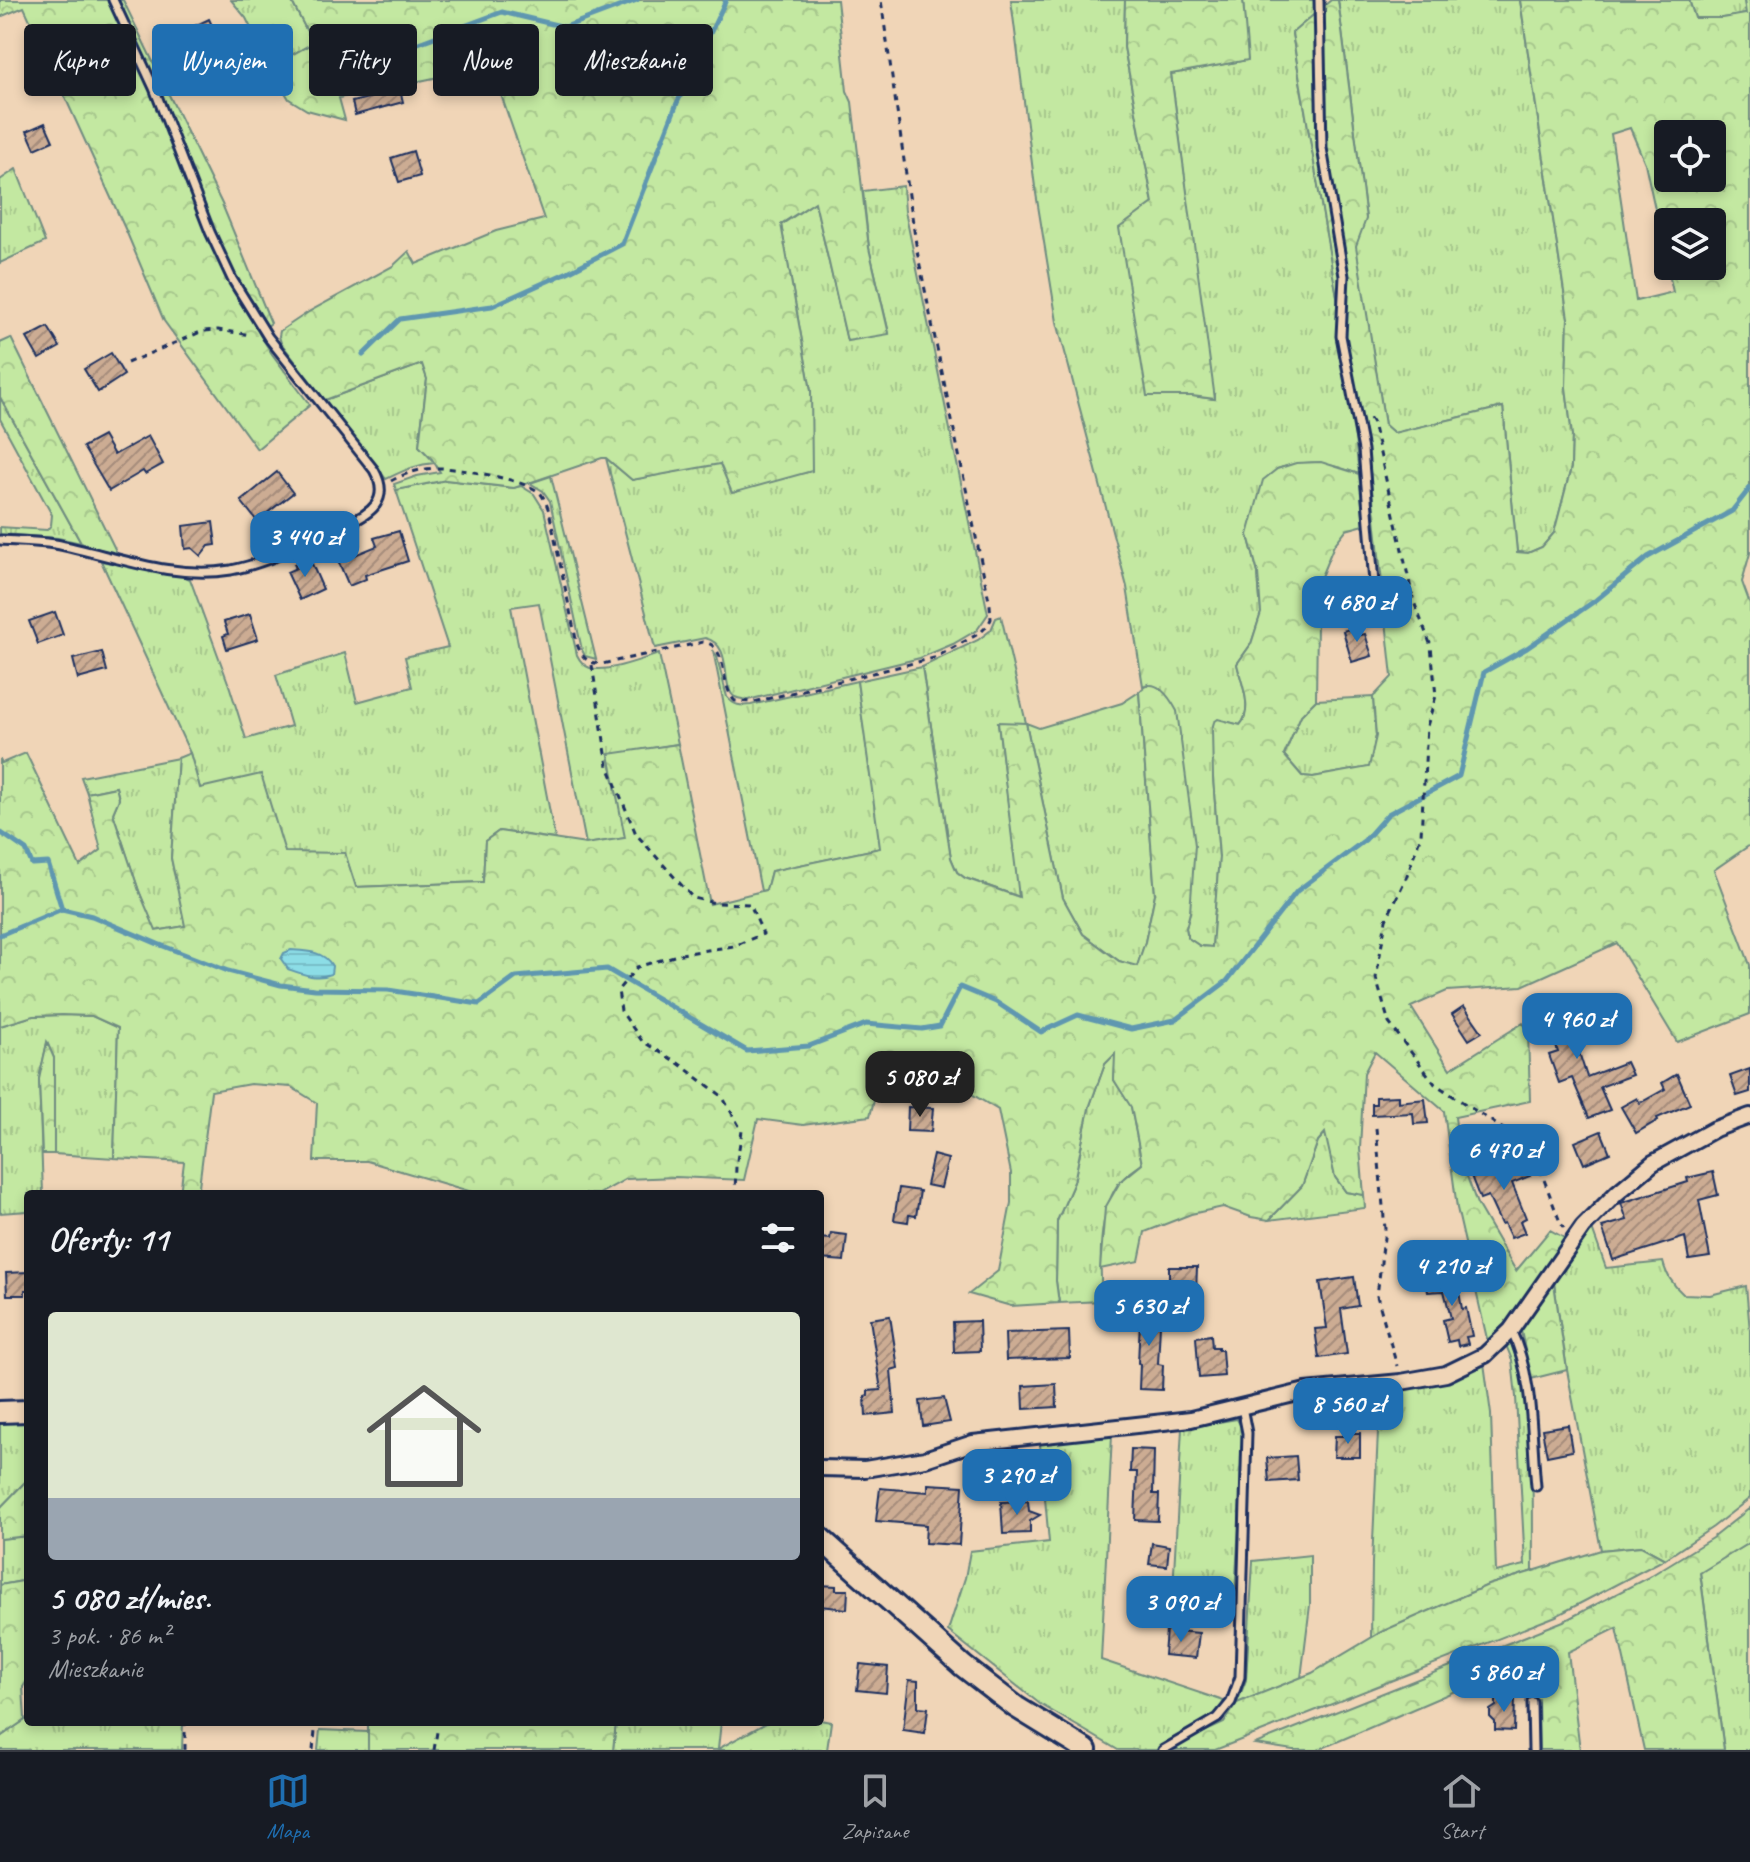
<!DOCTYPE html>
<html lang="pl">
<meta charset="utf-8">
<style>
:root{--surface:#171b24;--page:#242831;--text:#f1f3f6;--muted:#9ea1a6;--line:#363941;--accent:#1f6fb2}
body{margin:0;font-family:Caveat,sans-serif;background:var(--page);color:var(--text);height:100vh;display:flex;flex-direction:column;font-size:30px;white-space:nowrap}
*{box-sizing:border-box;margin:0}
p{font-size:26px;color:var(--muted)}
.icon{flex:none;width:44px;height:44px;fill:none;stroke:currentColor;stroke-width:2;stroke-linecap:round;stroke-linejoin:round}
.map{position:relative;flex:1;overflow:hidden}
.panel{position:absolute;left:24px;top:1190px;width:800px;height:536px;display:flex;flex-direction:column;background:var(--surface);border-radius:8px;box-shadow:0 4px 12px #0003}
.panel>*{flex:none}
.banner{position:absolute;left:24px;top:24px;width:800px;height:72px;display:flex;gap:16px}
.tools{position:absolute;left:1654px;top:120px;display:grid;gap:16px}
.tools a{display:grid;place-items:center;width:72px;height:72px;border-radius:8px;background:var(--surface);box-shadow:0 4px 12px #0003;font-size:40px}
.price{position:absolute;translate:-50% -68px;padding:0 18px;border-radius:16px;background:var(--accent);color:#fff;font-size:26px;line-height:52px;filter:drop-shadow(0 2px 4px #0008)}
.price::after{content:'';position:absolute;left:50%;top:48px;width:24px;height:18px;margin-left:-12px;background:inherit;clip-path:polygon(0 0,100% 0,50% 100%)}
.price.current{background:#222;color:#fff}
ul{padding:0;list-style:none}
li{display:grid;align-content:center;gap:16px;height:424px;padding:0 24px}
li+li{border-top:2px solid var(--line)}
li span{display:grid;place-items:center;height:248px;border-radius:8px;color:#555}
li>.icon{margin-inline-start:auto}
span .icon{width:144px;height:144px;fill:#fffc;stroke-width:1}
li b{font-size:34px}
h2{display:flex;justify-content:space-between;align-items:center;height:96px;padding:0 24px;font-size:34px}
.chip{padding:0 28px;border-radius:8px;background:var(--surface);box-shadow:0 4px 12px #0003;font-size:28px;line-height:72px}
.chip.current{background:var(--accent);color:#fff}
.tab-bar{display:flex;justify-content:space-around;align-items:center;height:112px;border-top:2px solid var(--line);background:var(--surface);font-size:22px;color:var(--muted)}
.tab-bar a{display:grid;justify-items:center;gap:4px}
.tab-bar .current{color:var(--accent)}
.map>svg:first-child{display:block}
.grass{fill:url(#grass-tufts);stroke:#6f8c80;stroke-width:2}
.forest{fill:url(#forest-crowns);stroke:#6f8c80;stroke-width:2;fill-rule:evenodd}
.water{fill:url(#water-rules);stroke:#5f97b0;stroke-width:2}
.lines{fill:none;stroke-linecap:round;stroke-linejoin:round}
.stream{stroke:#5f97b0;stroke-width:5}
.building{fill:url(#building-hatch);stroke:#1b2f5e;stroke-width:2}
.lane-casing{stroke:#1b2f5e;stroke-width:13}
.street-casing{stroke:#1b2f5e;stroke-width:20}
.secondary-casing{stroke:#1b2f5e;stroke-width:26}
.path{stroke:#1b2f5e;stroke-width:3;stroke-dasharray:6 6;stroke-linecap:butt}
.lane{stroke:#f0d5b7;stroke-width:7}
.street{stroke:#f0d5b7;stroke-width:14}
.secondary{stroke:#f0d5b7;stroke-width:20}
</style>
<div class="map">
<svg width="1750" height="1750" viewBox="0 0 1750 1750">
<defs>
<pattern id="grass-tufts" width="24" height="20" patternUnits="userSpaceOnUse" patternTransform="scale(2)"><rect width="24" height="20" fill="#c3e8a1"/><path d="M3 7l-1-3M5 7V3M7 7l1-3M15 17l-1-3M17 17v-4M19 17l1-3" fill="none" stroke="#a7c78d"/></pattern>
<pattern id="forest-crowns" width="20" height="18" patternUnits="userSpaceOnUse" patternTransform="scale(2)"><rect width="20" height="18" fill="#c3e8a1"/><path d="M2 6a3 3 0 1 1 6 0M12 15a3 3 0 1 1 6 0" fill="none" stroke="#a7c78d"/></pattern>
<pattern id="water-rules" width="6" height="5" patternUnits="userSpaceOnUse" patternTransform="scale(2)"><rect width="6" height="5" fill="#8cdde6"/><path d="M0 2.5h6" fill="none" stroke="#78bec8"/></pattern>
<pattern id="building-hatch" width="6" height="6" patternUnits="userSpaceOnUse" patternTransform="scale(2)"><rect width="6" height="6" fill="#ccac93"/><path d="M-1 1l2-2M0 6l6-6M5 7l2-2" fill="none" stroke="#a58c7b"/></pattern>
</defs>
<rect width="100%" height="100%" fill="#f0d5b7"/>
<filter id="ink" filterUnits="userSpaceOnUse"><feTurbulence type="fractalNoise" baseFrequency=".0125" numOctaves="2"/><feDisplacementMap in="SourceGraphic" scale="16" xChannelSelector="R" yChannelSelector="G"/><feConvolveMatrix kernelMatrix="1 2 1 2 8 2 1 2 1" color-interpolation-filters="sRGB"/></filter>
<g filter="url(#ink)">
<g class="grass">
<polygon points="231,0 291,0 313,43 270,67 246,18"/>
<path d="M1011,0H1125L1124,47L1153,204L1147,395L1193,396L1214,399L1171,74L1247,60L1243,0H1316L1317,13L1292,34L1339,308L1336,337L1354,429L1359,474C1325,463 1313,457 1277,469L1248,535L1258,573L1261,613L1251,644L1237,664C1241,682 1254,710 1240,725L1225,721L1213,777L1219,857L1212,947L1200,946L1188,938L1186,928L1190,912L1148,684L1143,686L1127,587L1057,322L1035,187Z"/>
<polygon points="1338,0 1520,0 1568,318 1566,387 1572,435 1571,468 1554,533 1542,547 1528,553 1517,552 1503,407 1394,433 1385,425 1355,246 1366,218"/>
<polygon points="1689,0 1744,0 1746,14 1722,18 1695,18"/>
<polygon points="16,169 45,242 0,263 0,180"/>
<path d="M903,186L905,211L988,614L977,630L953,644L920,658L748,700C744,699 739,699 735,697C719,687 735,645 705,638L655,648L606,458L632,480L720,463L811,391L781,225L815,202L847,340L889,333L869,248L863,191Z"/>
<path d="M422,364L427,379L419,446L435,463C416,464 403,471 386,479L325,400Z"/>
<polygon points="0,397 81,543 58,538 0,534 0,527 47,530 51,525 52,515 0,419"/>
<polygon points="551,476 596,659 585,656 582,650 550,501 543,491 530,483"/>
<path d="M446,480L513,488L521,486L534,494L544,510L577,655C580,661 584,666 590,668C608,673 641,659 659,654L678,744L609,755L626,838L586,844L539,603L511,607L555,839L499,831L485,841L483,882L355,887L345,853H285L200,788L190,753L101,561L153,571L176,573L190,579L230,688L246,739L291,726L276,675L345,653L357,702L412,687L405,657L448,647L396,490Z"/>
<polygon points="1001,616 1026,723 1039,728 1122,703 1139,692 1155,894 1145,942 1137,967 1119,961 1083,934 1063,898 1026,723 998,723 1020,897 965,878 957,872 951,858 922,667 978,640 991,630 996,618"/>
<path d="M713,650L717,657L727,697C734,706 741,706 751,705L857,681L881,848L771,871L766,890L761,891Z"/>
<polygon points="1373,697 1376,736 1370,767 1313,777 1302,776 1284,755 1301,715 1316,700"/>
<polygon points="178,758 171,858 186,926 155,931 139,891 113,813 119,799 116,787 87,793 81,777"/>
<polygon points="62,1015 92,1016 118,1028 114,1158 54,1154 54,1058 47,1043 39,1079 43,1194 28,1194 28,1211 0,1213 0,1026 33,1016"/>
<path d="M1116,1053L1114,1080L1131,1106L1142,1164C1134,1170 1124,1176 1118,1184C1097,1216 1100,1264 1102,1301L1059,1303L1056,1281L1057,1221L1074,1182L1089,1108L1105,1064Z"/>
<polygon points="1326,1132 1335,1177 1346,1192 1364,1195 1365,1208 1269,1220 1302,1186 1318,1141"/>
<path d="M1591,1226L1606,1268L1663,1262C1666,1275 1673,1285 1683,1294L1710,1295L1746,1286L1750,1331V1498L1713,1527L1665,1559L1641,1546L1601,1550L1567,1370L1553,1277Z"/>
<path d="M1510,1341C1538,1399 1532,1506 1533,1571L1488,1585L1371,1638L1372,1563L1380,1388C1416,1384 1453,1383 1484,1363L1491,1414L1496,1572L1525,1565L1516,1397L1512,1360L1506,1345Z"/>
<polygon points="1237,1419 1244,1432 1235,1596 1173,1590 1182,1428"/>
<polygon points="27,1421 28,1479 0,1508 0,1422"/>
<polygon points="1112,1435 1101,1660 1224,1701 1219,1712 1158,1750 1118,1750 1040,1704 948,1631 965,1578 970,1551 1049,1542 1040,1444"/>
<polygon points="28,1536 28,1580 0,1585 0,1539"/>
<polygon points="1750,1542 1750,1750 1724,1750 1700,1572"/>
<polygon points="1310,1555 1310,1605 1301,1678 1237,1703 1246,1680 1253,1561"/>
<polygon points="28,1719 28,1722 183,1722 182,1750 0,1750 0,1737 25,1720"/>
<polygon points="820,1720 831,1722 827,1750 613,1750 616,1722 721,1722 718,1749 768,1722 820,1722"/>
<polygon points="320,1730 368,1732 368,1750 318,1750"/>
</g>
<g class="forest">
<polygon points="0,0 123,0 222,204 271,323 259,333 272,354 310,405 257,449 164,321 127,233 24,7 0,17"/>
<polygon points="291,0 837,0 847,91 852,102 869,248 889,334 847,341 815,202 781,224 811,391 812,471 732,493 720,464 632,480 606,458 602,458 514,488 446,480 396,490 394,484 417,476 440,472 432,459 419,446 427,379 422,364 325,400 281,343 279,336 280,331 310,311 393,266 409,251 416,264 496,231 544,219 491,66 339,98 345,120 307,110 289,99 270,67 313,43"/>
<polygon points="1125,0 1243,0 1248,60 1171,74 1215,399 1192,396 1147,396 1119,228 1153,203 1124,47"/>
<path d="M1331,0H1338L1366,219L1356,246L1385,425L1394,433L1503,407L1517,552L1528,553L1542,547L1554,533L1571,468L1572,435L1566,387L1568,318L1520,0H1689L1695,18H1722L1746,14L1744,0H1750V553L1742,582L1750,604V845L1714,870L1750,965V1014L1677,1042L1617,943L1522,986L1447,991L1411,1007L1450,1069L1523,1023L1528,1030L1530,1101L1455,1117L1460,1157L1477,1204L1516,1271L1550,1230L1568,1240L1509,1322L1488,1343L1457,1208L1444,1111L1375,1052L1364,1073L1360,1149L1364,1195L1346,1192L1335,1177L1325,1133L1318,1141L1302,1186L1269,1220L1251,1217L1223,1207L1191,1214L1145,1232L1139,1261L1100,1269L1105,1208L1120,1182L1142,1164L1131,1107L1114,1080L1115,1054L1105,1064L1089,1108L1074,1182L1057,1221L1056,1281L1059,1303L1011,1306L969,1294L998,1271L1011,1203V1173L998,1110L938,1074L879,1081L870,1116L803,1125L758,1119L744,1180L676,1177L626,1179L599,1194H479L367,1161H314L317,1103L291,1087L250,1084L211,1091L198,1194H180L184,1162L114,1158L118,1028L92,1016L62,1015L33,1016L0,1026V759L2,763L26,753L80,866L101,850L87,793L116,787L119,799L113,813L139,891L156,931L185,926L171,858L178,758L190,753L200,788L261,774L285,852L345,853L356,887L483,882L485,841L499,831L586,844L625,838L609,754L678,744L710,904L766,890L771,871L880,848L857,681L922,667L951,858L957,872L965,878L1019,897L998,722L1026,723L1063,898L1083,934L1119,961L1137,966L1145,942L1155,894L1139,692C1154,673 1170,698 1177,711L1195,845L1190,912L1186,928L1188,938L1200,946L1212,947L1219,857L1213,777L1212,729L1214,722L1218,719L1240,725C1254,710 1241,682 1237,664L1251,644L1261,613L1258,573L1248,535L1263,480L1277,469L1296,463L1321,462L1359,474L1364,525L1346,530L1334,545L1313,596L1317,623L1316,700L1301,715L1284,755L1302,776L1313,777L1369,767L1376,736L1373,697L1392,677L1368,452L1333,275L1292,33ZM1630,128L1645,163L1673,292L1636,301L1611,134ZM1668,134H1712V178H1668ZM1668,222H1712V266H1668Z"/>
<polygon points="11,338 118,555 81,543 0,397 0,343"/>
<polygon points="47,1042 54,1058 54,1154 42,1154 39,1079"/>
<polygon points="1553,1277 1567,1370 1531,1379 1520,1326"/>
<polygon points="28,1479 28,1536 0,1539 0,1508"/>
<polygon points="1750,1508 1750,1542 1700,1573 1724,1750 1644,1750 1617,1628 1568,1652 1580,1750 1539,1750 1538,1699 1532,1698 1529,1674 1469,1685 1318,1750 1293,1750 1255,1744 1566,1620 1647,1578 1712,1538"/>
<polygon points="1641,1546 1665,1559 1556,1616 1215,1750 1171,1750 1191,1738 1224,1723 1237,1703 1312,1673 1381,1632 1488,1585 1601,1550"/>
<polygon points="28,1580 28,1680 23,1687 25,1720 0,1737 0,1585"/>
<polygon points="368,1722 616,1722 613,1750 368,1750"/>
</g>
<path class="water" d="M291,950C307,951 324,951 332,966L331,974C316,980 302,974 288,969L281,959L284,953Z"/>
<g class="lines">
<g class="stream">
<polyline points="324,78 502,12 565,27 637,0"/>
<polyline points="363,355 400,319 492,306 568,272 622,244 677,103 726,0"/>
<polyline points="0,832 26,850 32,864 48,863 62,909"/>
<polyline points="0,935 62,909 92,916 158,944 228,971 281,985 315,989 388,990 479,1004 516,977 607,969 747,1051 809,1046 866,1024 922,1029 940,1026 960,987 996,1002 1041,1032 1078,1015 1131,1029 1175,1020 1227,981 1297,891 1365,840 1388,814 1459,776 1484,672 1527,648 1596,600 1648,557 1732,511 1750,488"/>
</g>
</g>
<g class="building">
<polygon points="209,19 214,30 222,26 230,43 203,56 190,28"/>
<polygon points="400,90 403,102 355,115 352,102"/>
<polygon points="45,123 53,141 35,149 27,131"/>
<polygon points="413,151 420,176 399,182 391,158"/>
<polygon points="48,327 60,347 39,359 27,338"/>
<polygon points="111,353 124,375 98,392 84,369"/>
<polygon points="103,436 114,455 148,436 163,464 145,474 143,471 109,491 83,447"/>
<polygon points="277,472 293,493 257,521 241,501"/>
<polygon points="213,522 216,545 209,546 201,556 192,548 185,549 183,526"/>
<polygon points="399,531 408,561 365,575 366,579 349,586 330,542 342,537 350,557 377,546 374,538"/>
<polygon points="309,557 323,589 300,600 287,572 296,568 294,564"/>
<polygon points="55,612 63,635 38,644 29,621"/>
<polygon points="250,614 258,639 227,649 223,636 228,634 224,622"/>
<polygon points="1358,626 1361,635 1365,634 1372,656 1352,662 1343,631"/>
<polygon points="102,652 107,671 78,679 73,659"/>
<polygon points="1555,996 1575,1040 1587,1077 1626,1062 1632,1075 1600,1087 1610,1110 1589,1118 1572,1078 1559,1083 1549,1055 1558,1052 1549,1026 1545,1027 1535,1004"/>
<polygon points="1464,1006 1482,1032 1469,1040 1452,1014"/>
<polygon points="1750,1069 1750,1092 1737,1096 1730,1076"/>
<polygon points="1677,1074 1690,1104 1657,1118 1658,1120 1636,1133 1621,1107 1637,1098 1640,1103 1665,1089 1662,1083"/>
<polygon points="1398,1096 1398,1102 1425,1099 1428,1123 1414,1124 1413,1113 1372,1115 1372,1104 1376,1104 1376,1097"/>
<polygon points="908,1107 933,1108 931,1132 907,1131"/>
<polygon points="1601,1131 1610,1153 1584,1164 1575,1142"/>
<polygon points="933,1155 948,1159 941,1188 926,1185"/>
<polygon points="1522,1155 1530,1176 1512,1183 1526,1218 1520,1221 1525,1233 1511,1238 1504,1223 1501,1224 1488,1196 1480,1199 1471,1176"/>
<polygon points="1713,1172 1718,1195 1699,1200 1710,1257 1689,1260 1685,1237 1613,1260 1602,1227 1627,1220 1621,1203 1688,1182 1687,1178"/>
<polygon points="899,1188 920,1191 916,1216 909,1215 908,1222 894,1220"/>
<polygon points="831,1233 847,1235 844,1261 820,1259 820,1238 830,1239"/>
<polygon points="1169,1267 1197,1267 1196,1293 1169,1293"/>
<polygon points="28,1272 28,1290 25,1290 25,1295 7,1295 6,1273"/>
<polygon points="1456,1274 1462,1309 1466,1308 1472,1336 1466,1337 1468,1344 1458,1346 1457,1340 1448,1342 1443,1320 1451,1318 1444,1291 1428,1292 1425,1277"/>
<polygon points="1354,1277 1358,1306 1341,1309 1347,1354 1319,1358 1315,1329 1327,1328 1320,1282"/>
<polygon points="1141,1298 1156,1299 1155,1325 1160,1325 1158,1364 1163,1365 1162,1390 1139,1389 1140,1364 1138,1363"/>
<polygon points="890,1316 898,1368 891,1370 895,1413 866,1416 865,1396 868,1395 868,1391 881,1390 870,1319"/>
<polygon points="979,1321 980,1351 954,1352 953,1322"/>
<polygon points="1069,1331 1070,1358 1006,1360 1005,1333"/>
<polygon points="1211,1335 1212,1347 1218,1347 1218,1350 1222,1350 1224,1376 1199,1378 1196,1337"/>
<polygon points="1056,1384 1057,1407 1024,1409 1023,1386"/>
<polygon points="944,1398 950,1422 923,1426 920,1401"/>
<polygon points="1568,1425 1572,1451 1547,1456 1542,1429"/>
<polygon points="1344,1433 1360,1433 1360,1457 1334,1457 1335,1436 1343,1436"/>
<polygon points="1131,1449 1154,1450 1153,1494 1159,1494 1158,1521 1135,1520 1137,1472 1130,1472"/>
<polygon points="1296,1456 1298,1480 1269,1482 1267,1458"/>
<polygon points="928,1484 963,1486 959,1545 925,1543 926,1525 876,1521 880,1488 928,1492"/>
<polygon points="1028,1501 1029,1511 1040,1515 1030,1521 1030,1533 1003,1534 1001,1502"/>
<polygon points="1152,1543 1169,1546 1167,1566 1149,1564"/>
<polygon points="820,1585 836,1586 836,1590 848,1590 847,1609 820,1606"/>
<polygon points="1166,1630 1199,1633 1196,1658 1164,1655"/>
<polygon points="860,1664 888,1667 886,1693 857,1690"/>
<polygon points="909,1680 918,1681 918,1707 928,1708 925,1733 903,1730"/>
<polygon points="1496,1697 1515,1698 1514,1731 1495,1730 1495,1722 1490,1717 1490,1710 1496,1706"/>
</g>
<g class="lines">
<g class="lane-casing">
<g id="lane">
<polyline points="1319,0 1322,148 1344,276 1341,336 1363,450 1375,595"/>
<path d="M0,540C18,541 37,541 55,544C113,555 171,580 231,570C271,562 309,541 345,525C371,514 391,500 374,470L268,337L232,279L210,232L154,88L113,0"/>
<path d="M1511,1330C1534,1377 1531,1435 1536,1486"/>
<polyline points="1532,1702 1533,1750"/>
<polyline points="1163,1750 1218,1718 1231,1702 1240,1677 1247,1433 1242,1407"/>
</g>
</g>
<g class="street-casing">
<polyline id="street" points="820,1468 865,1469 925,1459 973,1443 1191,1419 1306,1391 1401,1382 1446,1374 1485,1355 1511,1330 1583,1227 1617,1193 1653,1163 1715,1129 1750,1116"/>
</g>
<g class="secondary-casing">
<g id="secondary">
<polyline points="0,1412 28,1411"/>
<polyline points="820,1538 963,1666 1016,1707 1086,1750"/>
</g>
</g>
<g class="path">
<polyline points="127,363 203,331 218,330 252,335"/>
<polyline points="1370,418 1373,423 1414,602 1431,646 1436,696 1427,726 1421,835 1406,878 1386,920 1376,978 1389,1023 1435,1084 1532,1148 1560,1222 1564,1228"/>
<path d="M391,481C405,473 423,468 439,468C458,468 529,480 541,494C545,499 547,506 549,511L577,644C582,658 587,663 602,664L703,642C729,645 719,685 735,701L754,702L934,658L980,633L988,625L991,619L990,605L917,251L881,0"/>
<polyline points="592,665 608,766 636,834 693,898 715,903 750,904 763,934 734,946 681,954 637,967 618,990 621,1011 642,1041 678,1063 722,1096 742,1131 736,1166 735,1194"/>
<polyline points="1376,1128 1385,1229 1377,1296 1397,1366"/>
<polyline points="185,1750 185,1722"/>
<polyline points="313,1750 316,1722"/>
<polyline points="434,1750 437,1732"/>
</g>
<use href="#lane" class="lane"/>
<use href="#street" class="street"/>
<use href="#secondary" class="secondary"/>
</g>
</g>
</svg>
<div class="tools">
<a><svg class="icon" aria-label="locate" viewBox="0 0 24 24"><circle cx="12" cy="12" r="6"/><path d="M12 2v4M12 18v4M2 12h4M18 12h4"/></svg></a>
<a><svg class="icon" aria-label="layers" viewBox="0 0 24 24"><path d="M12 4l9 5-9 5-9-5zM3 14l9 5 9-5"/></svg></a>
</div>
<b class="price" style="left:305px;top:579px">3 440 zł</b>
<b class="price" style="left:1357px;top:644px">4 680 zł</b>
<b class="price" style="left:1577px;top:1061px">4 960 zł</b>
<b class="price current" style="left:920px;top:1119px">5 080 zł</b>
<b class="price" style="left:1504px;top:1192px">6 470 zł</b>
<b class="price" style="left:1452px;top:1308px">4 210 zł</b>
<b class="price" style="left:1149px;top:1348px">5 630 zł</b>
<b class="price" style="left:1348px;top:1446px">8 560 zł</b>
<b class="price" style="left:1017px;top:1517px">3 290 zł</b>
<b class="price" style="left:1181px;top:1644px">3 090 zł</b>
<b class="price" style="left:1504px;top:1714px">5 860 zł</b>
<div class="banner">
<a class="chip">Kupno</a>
<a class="chip current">Wynajem</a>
<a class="chip">Filtry</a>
<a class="chip">Nowe</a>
<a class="chip">Mieszkanie</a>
</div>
<section class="panel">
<h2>Oferty: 11<svg class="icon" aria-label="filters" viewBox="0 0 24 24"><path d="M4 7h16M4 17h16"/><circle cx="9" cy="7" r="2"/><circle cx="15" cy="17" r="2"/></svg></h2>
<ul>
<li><span style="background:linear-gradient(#dfe7d0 75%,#9aa5b1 0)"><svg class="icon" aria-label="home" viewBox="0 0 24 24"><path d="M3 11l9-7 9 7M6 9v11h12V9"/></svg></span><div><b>5 080 zł/mies.</b><p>3 pok. · 86 m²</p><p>Mieszkanie</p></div></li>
</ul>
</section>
</div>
<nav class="tab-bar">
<a class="current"><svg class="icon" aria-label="map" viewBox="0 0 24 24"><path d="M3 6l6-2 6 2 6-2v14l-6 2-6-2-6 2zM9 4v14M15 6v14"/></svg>Mapa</a>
<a><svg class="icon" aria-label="saved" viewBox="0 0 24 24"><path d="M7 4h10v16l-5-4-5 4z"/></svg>Zapisane</a>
<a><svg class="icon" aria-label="home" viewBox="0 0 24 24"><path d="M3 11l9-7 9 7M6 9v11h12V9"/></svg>Start</a>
</nav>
